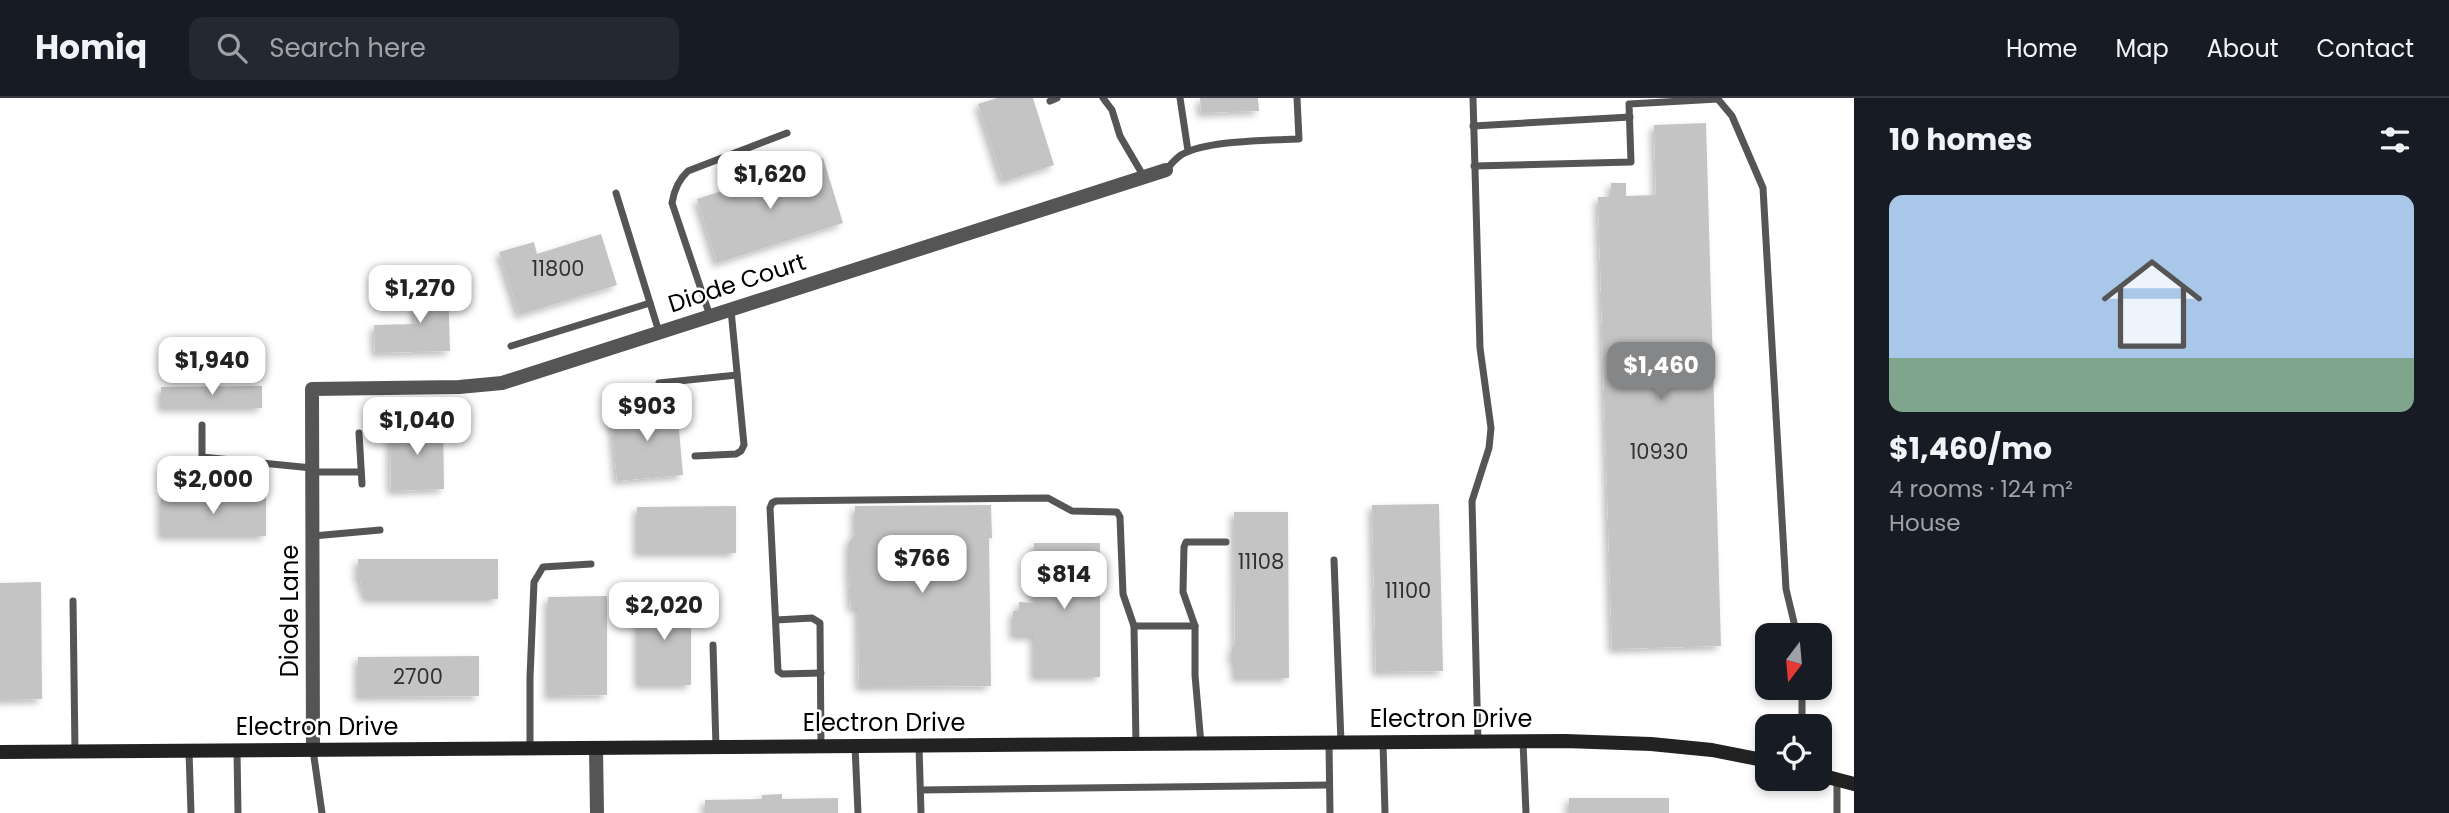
<!DOCTYPE html>
<meta charset="utf-8">
<style>
:root{--surface:#171b24;--page:#242831;--text:#f1f3f6;--muted:#9ea1a6;--line:#363941;--accent:#858687}
body{margin:0;font-family:Poppins,sans-serif;background:var(--page);color:var(--text);height:100vh;display:flex;flex-direction:column;font-size:26px;white-space:nowrap}
*{box-sizing:border-box;margin:0}
p{font-size:23px;color:var(--muted)}
.icon{flex:none;width:38px;height:38px;fill:none;stroke:currentColor;stroke-width:2;stroke-linecap:round;stroke-linejoin:round}
.map{position:relative;flex:1;overflow:hidden}
.drawer{display:flex;flex-direction:column;background:var(--surface);width:595px}
.drawer>*{flex:none}
.needle{width:46px;rotate:196deg}
.controls{position:absolute;left:1755px;top:525px;display:grid;gap:14px}
.controls a{display:grid;place-items:center;width:77px;height:77px;border-radius:14px;background:var(--surface);box-shadow:0 4px 10px #0003;font-size:35px}
.price{position:absolute;translate:-50% -60px;padding:0 16px;border-radius:14px;background:#fff;color:#222;font-size:23px;line-height:46px;filter:drop-shadow(0 2px 4px #0008)}
.price::after{content:'';position:absolute;left:50%;top:42px;width:21px;height:16px;margin-left:-10px;background:inherit;clip-path:polygon(0 0,100% 0,50% 100%)}
.price.selected{background:var(--accent);color:#fff}
ul{padding:0;list-style:none}
li{display:grid;align-content:center;gap:14px;height:371px;padding:0 35px}
li+li{border-top:2px solid var(--line)}
li span{display:grid;place-items:center;height:217px;border-radius:14px;color:#555}
li>.icon{margin-inline-start:auto}
span .icon{width:126px;height:126px;fill:#fffc;stroke-width:1}
li b{font-size:30px}
h2{display:flex;justify-content:space-between;align-items:center;height:84px;padding:0 35px;font-size:30px}
header{display:flex;align-items:center;gap:42px;box-sizing:border-box;height:98px;padding:0 35px;background:var(--surface);border-bottom:2px solid var(--line)}
header strong{font-size:33px}
nav{display:flex;gap:38px;margin-inline-start:auto;font-size:24px}
.search{width:490px;height:63px;background:var(--page);display:flex;align-items:center;gap:18px;box-sizing:border-box;padding:0 24px;border-radius:14px;color:var(--muted);font-size:26px}
main{display:flex;flex:1;min-height:0}
.map>svg:first-child{display:block}
.building{fill:#c4c4c4;filter:url(#shadow)}
.lines{fill:none;stroke-linecap:round;stroke-linejoin:round}
.lane{stroke:#555;stroke-width:7}
.street{stroke:#555;stroke-width:14}
.secondary{stroke:#222;stroke-width:14}
.labels{text-anchor:middle;stroke-width:5;stroke-linejoin:round;paint-order:stroke}
.number-label{font-size:21px;fill:#313131}
.street-label{font-size:24px;fill:#000;stroke:#fff}
</style>
<header>
<strong>Homiq</strong>
<div class="search"><svg class="icon" aria-label="search" viewBox="0 0 24 24"><circle cx="10" cy="10" r="6"/><path d="M15 15l6 6"/></svg>Search here</div>
<nav><a>Home</a><a>Map</a><a>About</a><a>Contact</a></nav>
</header>
<main>
<div class="map">
<svg width="1854" height="715" viewBox="0 0 1854 715">
<defs>
<filter id="shadow"><feDropShadow dx="-4" dy="4" stdDeviation="3.5" flood-color="#0004"/></filter>
</defs>
<rect width="100%" height="100%" fill="#fff"/>
<g class="building">
<polygon points="997,0 1033,0 1054,67 1003,84 978,6"/>
<polygon points="1200,0 1258,0 1259,13 1201,15"/>
<polygon points="1706,25 1721,548 1612,551 1598,99 1611,99 1611,85 1626,85 1626,98 1656,97 1654,27"/>
<polygon points="823,60 843,125 717,165 697,101"/>
<polygon points="601,136 617,187 519,217 499,154 534,144 537,156"/>
<polygon points="448,186 450,253 375,255 374,227 416,226 414,187"/>
<polygon points="262,288 262,310 161,310 161,289"/>
<polygon points="662,307 662,311 677,310 683,377 617,383 611,316 628,315 627,310"/>
<polygon points="443,325 444,391 391,393 390,326"/>
<rect x="161" y="398" width="105" height="40"/>
<polygon points="1439,406 1443,573 1376,574 1372,407"/>
<polygon points="991,407 992,440 989,440 991,588 859,589 858,510 851,510 849,473 849,444 855,436 855,408"/>
<polygon points="736,408 736,455 637,455 637,409"/>
<polygon points="1234,414 1288,414 1289,580 1235,580 1235,563 1232,563 1232,549 1235,549"/>
<polygon points="1034,445 1100,445 1100,579 1034,579 1034,538 1013,538 1013,513 1019,513 1019,504 1034,505"/>
<polygon points="358,461 498,461 498,501 365,501 365,494 363,494 360,481 358,481"/>
<polygon points="41,484 42,601 0,602 0,485"/>
<polygon points="607,498 607,597 548,598 548,499"/>
<rect x="638" y="501" width="53" height="86"/>
<polygon points="479,558 479,598 358,599 358,559"/>
<polygon points="782,696 782,701 838,700 838,715 705,715 705,702 762,701 762,697"/>
<rect x="1569" y="700" width="100" height="15"/>
</g>
<g class="lines">
<g class="lane">
<polyline points="1103,0 1112,12 1120,38 1144,79"/>
<polyline points="1180,0 1188,53"/>
<polyline points="1473,0 1480,250 1491,330 1489,350 1472,403 1478,643"/>
<polyline points="1717,0 1732,18 1763,90 1786,491 1797,537"/>
<polyline points="1050,3 1057,0"/>
<polyline points="1473,28 1630,19"/>
<polyline points="1474,68 1631,64 1629,6 1718,1"/>
<path d="M1166,72C1172,65 1178,57 1187,54C1210,43 1272,42 1299,41L1297,0"/>
<polyline points="616,95 659,234"/>
<path d="M710,218L672,105C674,92 678,82 688,73L787,35"/>
<polyline points="511,248 650,205"/>
<polyline points="659,285 737,277"/>
<polyline points="202,327 202,359 312,370"/>
<polyline points="359,335 362,386"/>
<polyline points="695,358 736,356 741,353 744,347 731,212"/>
<polyline points="313,374 361,374"/>
<polyline points="313,438 380,432"/>
<polyline points="1334,462 1341,644"/>
<polyline points="73,503 75,653"/>
<polyline points="776,522 812,520 820,525 821,649"/>
<polyline points="713,547 716,649"/>
<polyline points="821,575 782,576 778,573 770,410 772,405 776,403 1048,400 1072,413 1117,414 1120,419 1123,496 1134,528"/>
<polyline points="1802,590 1802,628"/>
<polyline points="1523,644 1526,715"/>
<polyline points="1329,645 1330,715"/>
<polyline points="1383,645 1385,715"/>
<polyline points="1136,646 1134,528 1195,528"/>
<polyline points="1201,646 1195,577 1195,528 1183,494 1184,449 1186,444 1226,444"/>
<polyline points="855,648 858,715"/>
<polyline points="919,648 921,715"/>
<polyline points="530,650 530,579 534,484 543,469 591,466"/>
<polyline points="313,652 322,715"/>
<polyline points="189,653 191,715"/>
<polyline points="237,653 238,715"/>
<polyline points="921,692 1329,687"/>
<polyline points="1837,715 1837,682"/>
</g>
<g class="street">
<polyline points="596,650 597,715"/>
<polyline points="313,652 312,291 459,289 502,285 1166,72"/>
</g>
<g class="secondary">
<polyline points="0,654 1565,643 1651,646 1712,652 1768,663"/>
<polyline points="1820,677 1854,686"/>
</g>
</g>
<g class="labels">
<g class="number-label">
<text x="558" y="178">11800</text>
<text x="1659" y="361">10930</text>
<text x="1261" y="471">11108</text>
<text x="1408" y="500">11100</text>
<text x="418" y="586">2700</text>
</g>
<g class="street-label">
<text transform="translate(737 185) rotate(-18)" y="8">Diode Court</text>
<text transform="translate(290 513) rotate(-90)" y="8">Diode Lane</text>
<text x="1451" y="629">Electron Drive</text>
<text x="884" y="633">Electron Drive</text>
<text x="317" y="637">Electron Drive</text>
</g>
</g>
</svg>
<div class="controls">
<a><svg class="needle" viewBox="-14 -14 28 28"><path d="M0-13l5 13h-10z" fill="#e53935"/><path d="M0 13l5-13h-10z" fill="#9ea1a6"/></svg></a>
<a><svg class="icon" aria-label="locate" viewBox="0 0 24 24"><circle cx="12" cy="12" r="6"/><path d="M12 2v4M12 18v4M2 12h4M18 12h4"/></svg></a>
</div>
<b class="price" style="left:770px;top:113px">$1,620</b>
<b class="price" style="left:420px;top:227px">$1,270</b>
<b class="price" style="left:212px;top:299px">$1,940</b>
<b class="price selected" style="left:1661px;top:304px">$1,460</b>
<b class="price" style="left:647px;top:345px">$903</b>
<b class="price" style="left:417px;top:359px">$1,040</b>
<b class="price" style="left:213px;top:418px">$2,000</b>
<b class="price" style="left:922px;top:497px">$766</b>
<b class="price" style="left:1064px;top:513px">$814</b>
<b class="price" style="left:664px;top:544px">$2,020</b>
</div>
<section class="drawer">
<h2>10 homes<svg class="icon" aria-label="filters" viewBox="0 0 24 24"><path d="M4 7h16M4 17h16"/><circle cx="9" cy="7" r="2"/><circle cx="15" cy="17" r="2"/></svg></h2>
<ul>
<li><span style="background:linear-gradient(#a9c7e8 75%,#7fa58c 0)"><svg class="icon" aria-label="home" viewBox="0 0 24 24"><path d="M3 11l9-7 9 7M6 9v11h12V9"/></svg></span><div><b>$1,460/mo</b><p>4 rooms · 124 m²</p><p>House</p></div></li>
</ul>
</section>
</main>
